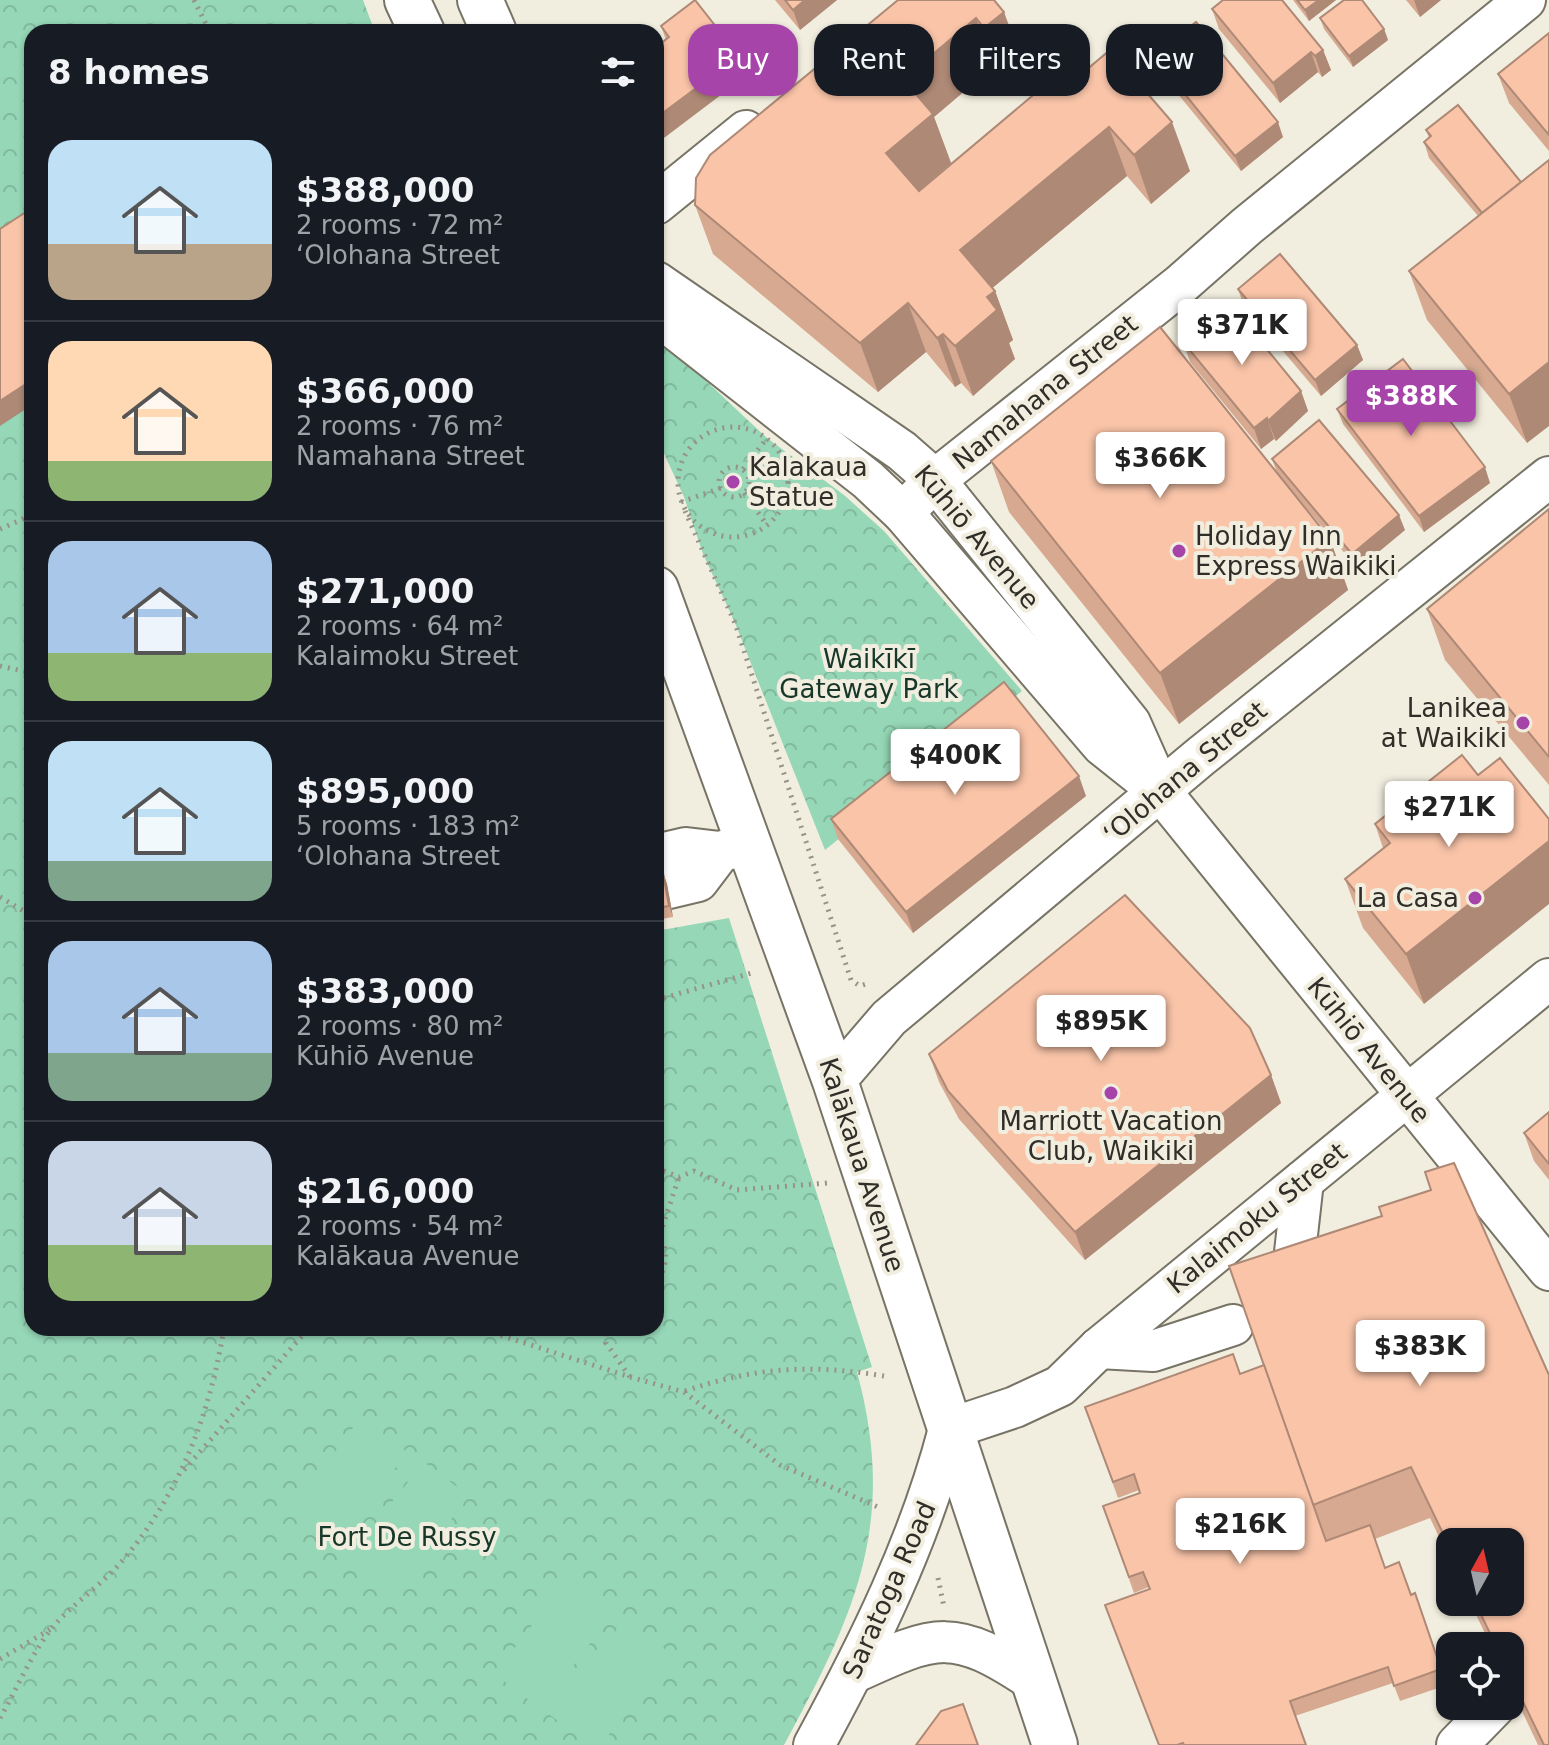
<!DOCTYPE html>
<meta charset="utf-8">
<style>
:root{--surface:#171b24;--page:#20242c;--text:#f1f3f6;--muted:#9ea1a6;--line:#363941;--accent:#a744aa}
body{margin:0;font-family:"DejaVu Sans",sans-serif;background:var(--page);color:var(--text);height:100vh;display:flex;flex-direction:column;font-size:30px;white-space:nowrap}
*{box-sizing:border-box;margin:0}
p{font-size:26px;color:var(--muted)}
.icon{flex:none;width:44px;height:44px;fill:none;stroke:currentColor;stroke-width:2;stroke-linecap:round;stroke-linejoin:round}
.map{position:relative;flex:1;overflow:hidden}
.side{position:absolute;left:24px;top:24px;width:640px;height:1312px;display:flex;flex-direction:column;background:var(--surface);border-radius:24px;box-shadow:0 2px 6px #0004}
.side>*{flex:none}
.guide{position:absolute;left:688px;top:24px;width:740px;height:72px;display:flex;gap:16px}
.needle{width:52px;rotate:8deg}
.controls{position:absolute;left:1436px;top:1528px;display:grid;gap:16px}
.controls a{display:grid;place-items:center;width:88px;height:88px;border-radius:16px;background:var(--surface);box-shadow:0 2px 6px #0004;font-size:40px}
.price{position:absolute;translate:-50% -68px;padding:0 18px;border-radius:8px;background:#fff;color:#222;font-size:26px;line-height:52px;filter:drop-shadow(0 2px 4px #0008)}
.price::after{content:'';position:absolute;left:50%;top:48px;width:24px;height:18px;margin-left:-12px;background:inherit;clip-path:polygon(0 0,100% 0,50% 100%)}
.price.current{background:var(--accent);color:#fff}
ul{padding:0;list-style:none}
li{display:flex;align-items:center;gap:24px;height:200px;padding:0 24px}
li+li{border-top:2px solid var(--line)}
li span{display:grid;place-items:center;flex:none;width:224px;height:160px;border-radius:24px;color:#555}
li>.icon{margin-inline-start:auto}
span .icon{width:96px;height:96px;fill:#fffc;stroke-width:1}
li b{font-size:34px}
h2{display:flex;justify-content:space-between;align-items:center;height:96px;padding:0 24px;font-size:34px}
.chip{padding:0 28px;border-radius:24px;background:var(--surface);box-shadow:0 2px 6px #0004;font-size:28px;line-height:72px}
.chip.current{background:var(--accent);color:#fff}
.map>svg:first-child{display:block}
.forest{fill:url(#forest-crowns)}
.garden{fill:#95d7b7}
.lines{fill:none;stroke-linecap:round;stroke-linejoin:round}
.minor-casing{stroke:#777365;stroke-width:44}
.major-casing{stroke:#777365;stroke-width:48}
.path{stroke:#969388;stroke-width:5;stroke-dasharray:2 6;stroke-linecap:butt}
.minor{stroke:#fff;stroke-width:40}
.major{stroke:#fff;stroke-width:44}
.wall{fill:#d6a990}
.shaded-wall{fill:#ae8976}
.building{fill:#f9c4a8;stroke:#ae8976;stroke-width:2}
.poi-dot{fill:#a744aa;stroke:#f2eedf;stroke-width:3}
.labels{text-anchor:middle;stroke-width:8;stroke-linejoin:round;paint-order:stroke}
.street-label{font-size:26px;fill:#302e28;stroke:#f2eedf}
.poi-label{font-size:26px;fill:#302e28;stroke:#f2eedf;text-anchor:start}
.park-label{font-size:26px;fill:#163729;stroke:#f2eedf}
</style>
<div class="map">
<svg width="1549" height="1745" viewBox="0 0 1549 1745">
<defs>
<pattern id="forest-crowns" width="20" height="18" patternUnits="userSpaceOnUse" patternTransform="scale(2)"><rect width="20" height="18" fill="#95d7b7"/><path d="M2 6a3 3 0 1 1 6 0M12 15a3 3 0 1 1 6 0" fill="none" stroke="#81b99d"/></pattern>
</defs>
<rect width="100%" height="100%" fill="#f2eedf"/>
<g class="forest">
<path d="M0,0H363L375,32H32V1328H656V931L729,918L872,1367L857,1372C898,1523 855,1614 784,1745H0Z"/>
<polygon points="656,334 767,438 844,495 884,531 1022,691 825,850 735,623 703,554 684,497 656,436"/>
</g>
<g class="garden">
<polygon points="361,1417 407,1452 336,1548 289,1514"/>
<polygon points="424,1462 469,1496 395,1591 349,1556"/>
<polygon points="569,1576 615,1610 541,1709 495,1674"/>
<polygon points="625,1619 671,1654 601,1745 590,1745 550,1715"/>
</g>
<g class="lines">
<g class="minor-casing">
<g id="minor">
<polyline points="656,204 746,131"/>
<polyline points="656,282 902,451 935,480 1130,723 1159,788"/>
<polyline points="656,314 868,480 903,513 1102,745 1161,792 1549,1270"/>
<polyline points="903,513 935,480 1180,285 1247,226 1525,0"/>
<polyline points="656,855 686,848 720,852"/>
<polyline points="656,891 698,881 720,852 749,843"/>
<polyline points="835,1081 889,1018 1200,757 1549,477"/>
<polyline points="1293,1296 1292,1279 1303,1181"/>
<polyline points="1099,1348 1153,1351 1233,1325"/>
<path d="M853,1673C938,1634 953,1627 1034,1681"/>
<path d="M814,1745C869,1644 920,1541 949,1429L1015,1407L1060,1386L1099,1348L1549,979"/>
<polyline points="1457,1745 1495,1706"/>
</g>
</g>
<g class="major-casing">
<g id="major">
<polyline points="407,0 422,32"/>
<polyline points="480,0 494,32"/>
<polyline points="656,589 835,1081 1055,1745"/>
</g>
</g>
<g class="path">
<polyline points="194,0 210,32"/>
<circle cx="733" cy="482" r="55"/>
<circle cx="734" cy="482" r="15"/>
<polyline points="743,469 764,442"/>
<polyline points="744,493 767,525"/>
<polyline points="681,502 721,488"/>
<polyline points="685,511 735,623 851,980 860,986 869,983"/>
<polyline points="0,529 32,515"/>
<polyline points="0,666 32,673"/>
<polyline points="0,897 32,916"/>
<polyline points="656,1000 755,972"/>
<polyline points="656,1168 679,1177 694,1171 737,1190 828,1183"/>
<path d="M656,1233C669,1245 668,1269 656,1282"/>
<polyline points="660,1234 679,1177"/>
<polyline points="478,1328 630,1377 606,1343 606,1328"/>
<polyline points="630,1377 684,1392 780,1465 878,1507"/>
<path d="M685,1391C756,1367 810,1364 884,1376"/>
<polyline points="184,1470 309,1328"/>
<polyline points="938,1578 944,1607"/>
<polyline points="0,1659 51,1629"/>
<path d="M0,1718C17,1689 31,1654 52,1628C73,1603 102,1585 123,1560C180,1493 210,1414 224,1328"/>
</g>
<use href="#minor" class="minor"/>
<use href="#major" class="major"/>
</g>
<g class="wall">
<polygon points="775,0 837,0 800,30"/>
<polygon points="994,0 1022,61 1002,77 993,67 934,117 951,163 919,191 1079,76 1190,171 1151,204 1127,176 992,288 995,291 1013,340 1009,343 1015,359 973,396 961,383 955,387 926,352 878,392 713,254 695,205"/>
<polygon points="1293,0 1336,0 1309,21"/>
<polygon points="1406,0 1441,0 1420,17"/>
<polygon points="1212,9 1323,50 1331,70 1322,77 1318,72 1280,103 1219,29"/>
<polygon points="1320,18 1384,29 1388,40 1353,67 1324,29"/>
<polygon points="661,26 746,76 666,40"/>
<polygon points="1549,33 1549,151 1509,103 1498,74"/>
<polygon points="1154,56 1283,137 1241,171 1159,71"/>
<polygon points="1426,130 1521,182 1527,443 1427,320 1409,271 1478,216 1429,158 1424,142 1429,138"/>
<polygon points="1238,289 1357,345 1363,360 1321,396 1243,304"/>
<polygon points="1183,342 1301,391 1308,411 1276,441 1274,439 1261,449 1190,362"/>
<polygon points="1337,409 1490,483 1424,532 1343,424"/>
<polygon points="1272,459 1405,530 1358,569 1290,489 1330,539 1348,590 1179,724 1009,512 991,461 1277,473"/>
<polygon points="1549,509 1549,785 1445,660 1427,609"/>
<polygon points="1462,755 1424,1004 1363,928 1345,879 1383,848 1375,824"/>
<polygon points="1086,796 913,933 838,839 831,819"/>
<polygon points="663,873 667,884 673,917 656,920 656,874"/>
<polygon points="929,1054 1271,1075 1281,1103 1085,1260 959,1119 939,1082"/>
<polygon points="1549,1112 1549,1180 1534,1161 1524,1133"/>
<polygon points="1454,1163 1549,1745 1538,1745 1510,1686 1510,1646 1491,1646 1470,1602 1510,1602 1450,1542 1450,1560 1430,1518 1375,1539 1385,1568 1411,1595 1415,1593 1447,1685 1400,1701 1393,1683 1295,1716 1306,1745 1158,1745 1150,1589 1149,1587 1134,1593 1103,1506 1140,1493 1139,1490 1118,1498 1085,1407 1240,1374 1264,1365 1382,1216 1431,1190"/>
</g>
<g class="shaded-wall">
<polygon points="805,0 837,0 800,30 793,10"/>
<polygon points="1319,0 1336,0 1309,21 1305,10"/>
<polygon points="1414,0 1441,0 1420,17"/>
<polygon points="1004,12 1022,61 1002,77 984,28"/>
<polygon points="976,18 993,67 934,117 951,163 904,203 886,153 903,79"/>
<polygon points="1384,29 1388,40 1353,67 1349,56"/>
<polygon points="1323,50 1331,70 1322,77 1315,56"/>
<polygon points="1311,52 1318,72 1280,103 1273,83"/>
<polygon points="739,56 746,76 656,144 656,118"/>
<polygon points="1172,122 1190,171 1151,204 1134,155"/>
<polygon points="1278,122 1283,137 1241,171 1235,156"/>
<polygon points="1109,127 1127,176 978,300 960,250"/>
<polygon points="995,291 1013,340 1009,343 1015,359 973,396 955,346 987,297"/>
<polygon points="908,303 926,352 878,392 860,343"/>
<polygon points="943,334 961,383 955,387 937,338"/>
<polygon points="1357,345 1363,360 1321,396 1315,380"/>
<polygon points="1549,362 1549,426 1527,443 1509,394"/>
<polygon points="32,380 32,405 0,426 0,401"/>
<polygon points="1301,391 1308,411 1276,441 1268,421"/>
<polygon points="1267,418 1274,439 1261,449 1254,428"/>
<polygon points="1485,467 1490,483 1424,532 1419,516"/>
<polygon points="1399,515 1405,530 1358,569 1352,554"/>
<polygon points="1330,539 1348,590 1179,724 1160,673"/>
<polygon points="1079,776 1086,796 913,933 906,912"/>
<polygon points="1549,841 1549,904 1424,1004 1406,954"/>
<polygon points="663,873 667,884 673,917 669,906"/>
<polygon points="1271,1075 1281,1103 1085,1260 1075,1232"/>
</g>
<g class="building">
<polygon points="695,0 739,56 656,118 656,47 669,37 661,26"/>
<polygon points="785,0 805,0 793,10"/>
<polygon points="898,0 994,0 1004,12 984,28 976,18 903,79 933,114 886,153 919,191 1069,65 1079,76 1110,50 1172,122 1134,155 1109,127 960,250 995,291 987,297 997,310 955,346 943,334 937,338 908,303 860,343 695,205 696,178 710,155"/>
<polygon points="1223,0 1282,0 1323,50 1315,56 1311,52 1273,83 1212,9"/>
<polygon points="1297,0 1319,0 1305,10"/>
<polygon points="1344,0 1362,0 1384,29 1349,56 1320,18"/>
<polygon points="1196,22 1278,122 1235,156 1154,56"/>
<polygon points="1549,33 1549,135 1498,74"/>
<polygon points="1458,105 1521,182 1482,213 1424,142 1431,136 1426,130"/>
<polygon points="1549,160 1549,362 1509,394 1409,271"/>
<polygon points="32,208 32,380 0,401 0,229"/>
<polygon points="1280,254 1357,345 1315,380 1238,289"/>
<polygon points="1230,304 1301,391 1268,421 1267,418 1254,428 1183,342"/>
<polygon points="1160,327 1330,539 1160,673 991,461"/>
<polygon points="1403,359 1485,467 1419,516 1337,409"/>
<polygon points="1319,420 1399,515 1352,554 1272,459"/>
<polygon points="1549,509 1549,757 1427,609"/>
<polygon points="1004,682 1079,776 906,912 831,819"/>
<polygon points="1462,755 1478,775 1500,758 1549,819 1549,841 1406,954 1345,879 1390,843 1375,824"/>
<polygon points="663,873 669,906 656,908 656,874"/>
<polygon points="1125,895 1250,1028 1271,1075 1075,1232 948,1091 929,1054"/>
<polygon points="1549,1112 1549,1164 1524,1133"/>
<polygon points="1454,1163 1549,1375 1549,1745 1544,1745 1510,1675 1510,1646 1496,1646 1475,1602 1510,1602 1510,1542 1450,1542 1450,1548 1411,1467 1313,1505 1229,1266 1382,1216 1379,1207 1431,1190 1425,1172"/>
<polygon points="1233,1354 1240,1374 1264,1365 1326,1541 1370,1525 1385,1568 1399,1562 1411,1595 1415,1593 1441,1669 1394,1686 1388,1667 1290,1701 1306,1745 1184,1745 1183,1743 1177,1745 1159,1745 1105,1605 1150,1589 1143,1572 1129,1577 1103,1506 1140,1493 1134,1474 1113,1482 1085,1407"/>
<polygon points="963,1704 978,1745 916,1745 941,1711"/>
</g>
<g class="poi-dot">
<circle cx="733" cy="482" r="8"/>
<circle cx="1179" cy="551" r="8"/>
<circle cx="1523" cy="723" r="8"/>
<circle cx="1475" cy="898" r="8"/>
<circle cx="1111" cy="1093" r="8"/>
</g>
<g class="labels">
<g class="street-label">
<text transform="translate(1045 392) rotate(-39)" y="9">Namahana Street</text>
<text transform="translate(977 537) rotate(50)" y="9">Kūhiō Avenue</text>
<text transform="translate(1185 772) rotate(-40)" y="9">ʻOlohana Street</text>
<text transform="translate(1369 1050) rotate(51)" y="9">Kūhiō Avenue</text>
<text transform="translate(862 1165) rotate(72)" y="9">Kalākaua Avenue</text>
<text transform="translate(1257 1218) rotate(-39)" y="9">Kalaimoku Street</text>
<text transform="translate(889 1590) rotate(-66)" y="9">Saratoga Road</text>
</g>
<g class="poi-label">
<text x="749" y="476">Kalakaua<tspan x="749" dy="30">Statue</tspan></text>
<text x="1195" y="545">Holiday Inn<tspan x="1195" dy="30">Express Waikiki</tspan></text>
<text x="1507" y="717" text-anchor="end">Lanikea<tspan x="1507" dy="30">at Waikiki</tspan></text>
<text x="1459" y="907" text-anchor="end">La Casa</text>
<text x="1111" y="1130" text-anchor="middle">Marriott Vacation<tspan x="1111" dy="30">Club, Waikiki</tspan></text>
</g>
<g class="park-label">
<text x="869" y="668">Waikīkī<tspan x="869" dy="30">Gateway Park</tspan></text>
<text x="407" y="1546">Fort De Russy</text>
</g>
</g>
</svg>
<div class="controls">
<a><svg class="needle" viewBox="-14 -14 28 28"><path d="M0-13l5 13h-10z" fill="#e53935"/><path d="M0 13l5-13h-10z" fill="#9ea1a6"/></svg></a>
<a><svg class="icon" aria-label="locate" viewBox="0 0 24 24"><circle cx="12" cy="12" r="6"/><path d="M12 2v4M12 18v4M2 12h4M18 12h4"/></svg></a>
</div>
<b class="price" style="left:1242px;top:367px">$371K</b>
<b class="price current" style="left:1411px;top:438px">$388K</b>
<b class="price" style="left:1160px;top:500px">$366K</b>
<b class="price" style="left:955px;top:797px">$400K</b>
<b class="price" style="left:1449px;top:849px">$271K</b>
<b class="price" style="left:1101px;top:1063px">$895K</b>
<b class="price" style="left:1420px;top:1388px">$383K</b>
<b class="price" style="left:1240px;top:1566px">$216K</b>
<div class="guide">
<a class="chip current">Buy</a>
<a class="chip">Rent</a>
<a class="chip">Filters</a>
<a class="chip">New</a>
</div>
<section class="side">
<h2>8 homes<svg class="icon" aria-label="filters" viewBox="0 0 24 24"><path d="M4 7h16M4 17h16"/><circle cx="9" cy="7" r="2"/><circle cx="15" cy="17" r="2"/></svg></h2>
<ul>
<li><span style="background:linear-gradient(#bfe0f5 65%,#b9a48a 0)"><svg class="icon" aria-label="home" viewBox="0 0 24 24"><path d="M3 11l9-7 9 7M6 9v11h12V9"/></svg></span><div><b>$388,000</b><p>2 rooms · 72 m²</p><p>ʻOlohana Street</p></div></li>
<li><span style="background:linear-gradient(#ffd9b3 75%,#8fb573 0)"><svg class="icon" aria-label="home" viewBox="0 0 24 24"><path d="M3 11l9-7 9 7M6 9v11h12V9"/></svg></span><div><b>$366,000</b><p>2 rooms · 76 m²</p><p>Namahana Street</p></div></li>
<li><span style="background:linear-gradient(#a9c7e8 70%,#8fb573 0)"><svg class="icon" aria-label="home" viewBox="0 0 24 24"><path d="M3 11l9-7 9 7M6 9v11h12V9"/></svg></span><div><b>$271,000</b><p>2 rooms · 64 m²</p><p>Kalaimoku Street</p></div></li>
<li><span style="background:linear-gradient(#bfe0f5 75%,#7fa58c 0)"><svg class="icon" aria-label="home" viewBox="0 0 24 24"><path d="M3 11l9-7 9 7M6 9v11h12V9"/></svg></span><div><b>$895,000</b><p>5 rooms · 183 m²</p><p>ʻOlohana Street</p></div></li>
<li><span style="background:linear-gradient(#a9c7e8 70%,#7fa58c 0)"><svg class="icon" aria-label="home" viewBox="0 0 24 24"><path d="M3 11l9-7 9 7M6 9v11h12V9"/></svg></span><div><b>$383,000</b><p>2 rooms · 80 m²</p><p>Kūhiō Avenue</p></div></li>
<li><span style="background:linear-gradient(#c9d6e8 65%,#8fb573 0)"><svg class="icon" aria-label="home" viewBox="0 0 24 24"><path d="M3 11l9-7 9 7M6 9v11h12V9"/></svg></span><div><b>$216,000</b><p>2 rooms · 54 m²</p><p>Kalākaua Avenue</p></div></li>
</ul>
</section>
</div>
